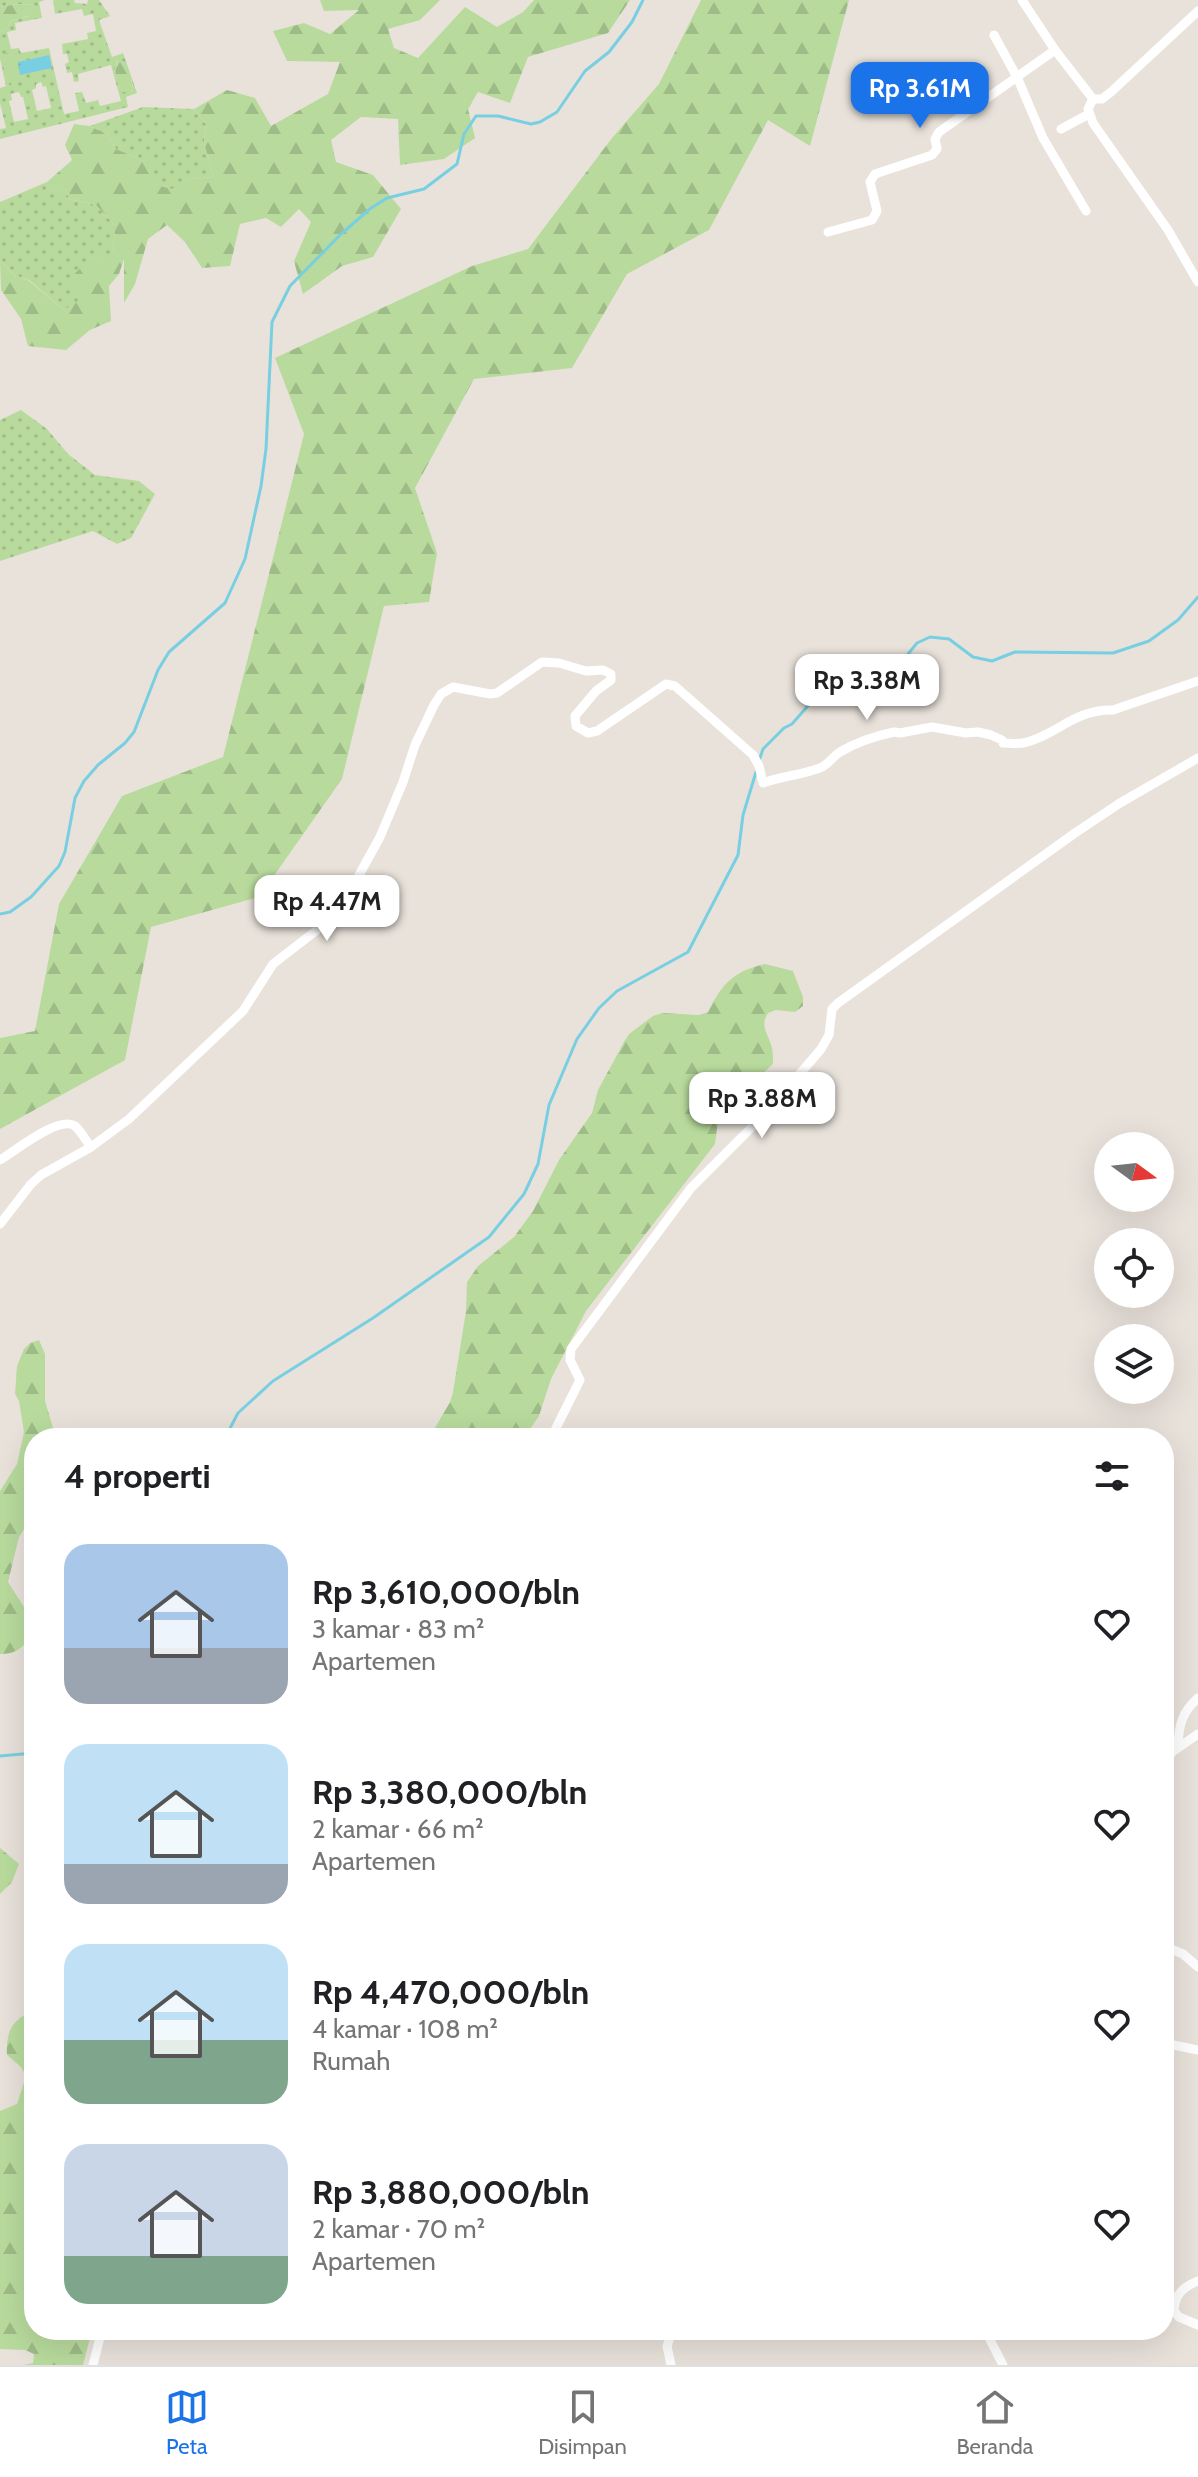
<!DOCTYPE html>
<html lang="id">
<meta charset="utf-8">
<style>
:root{--surface:#fff;--page:#f6f6f6;--text:#202124;--muted:#757577;--line:#e0e0e0;--accent:#1a73e8}
body{margin:0;font-family:Cabin,sans-serif;background:var(--page);color:var(--text);height:100vh;display:flex;flex-direction:column;font-size:30px;white-space:nowrap}
*{box-sizing:border-box;margin:0}
p{font-size:26px;color:var(--muted)}
.icon{flex:none;width:44px;height:44px;fill:none;stroke:currentColor;stroke-width:2;stroke-linecap:round;stroke-linejoin:round}
.map{position:relative;flex:1;overflow:hidden}
.details{position:absolute;left:24px;top:1428px;width:1150px;height:912px;display:flex;flex-direction:column;background:var(--surface);border-radius:32px;box-shadow:0 8px 32px #0002}
.details>*{flex:none}
.needle{width:52px;rotate:105deg}
.buttons{position:absolute;left:1094px;top:1132px;display:grid;gap:16px}
.buttons a{display:grid;place-items:center;width:80px;height:80px;border-radius:50%;background:var(--surface);box-shadow:0 8px 32px #0002;font-size:40px}
.price{position:absolute;translate:-50% -68px;padding:0 18px;border-radius:16px;background:#fff;color:#222;font-size:26px;line-height:52px;filter:drop-shadow(0 2px 4px #0008)}
.price::after{content:'';position:absolute;left:50%;top:48px;width:24px;height:18px;margin-left:-12px;background:inherit;clip-path:polygon(0 0,100% 0,50% 100%)}
.price.selected{background:var(--accent);color:#fff}
ul{padding:0;list-style:none}
li{display:flex;align-items:center;gap:24px;height:200px;padding:0 40px}
li span{display:grid;place-items:center;flex:none;width:224px;height:160px;border-radius:24px;color:#555}
li>.icon{margin-inline-start:auto}
span .icon{width:96px;height:96px;fill:#fffc;stroke-width:1}
li b{font-size:34px}
h2{display:flex;justify-content:space-between;align-items:center;height:96px;padding:0 40px;font-size:34px}
.tab-bar{display:flex;justify-content:space-around;align-items:center;height:112px;border-top:2px solid var(--line);background:var(--surface);font-size:22px;color:var(--muted)}
.tab-bar a{display:grid;justify-items:center;gap:4px}
.tab-bar .selected{color:var(--accent)}
.map>svg:first-child{display:block}
.grass{fill:url(#grass-dots);fill-rule:evenodd}
.forest{fill:url(#forest-firs)}
.water{fill:url(#water-ripples)}
.lines{fill:none;stroke-linecap:round;stroke-linejoin:round}
.stream{stroke:#78cfe1;stroke-width:3}
.minor{stroke:#fff;stroke-width:9}
</style>
<div class="map">
<svg width="1198" height="2365" viewBox="0 0 1198 2365">
<defs>
<pattern id="grass-dots" width="8" height="8" patternUnits="userSpaceOnUse" patternTransform="scale(2)"><rect width="8" height="8" fill="#b8db9d"/><path d="M2 2h.1M6 6h.1" fill="none" stroke="#9ebc87" stroke-width="1.8" stroke-linecap="round"/></pattern>
<pattern id="forest-firs" width="22" height="20" patternUnits="userSpaceOnUse" patternTransform="scale(2)"><rect width="22" height="20" fill="#b8db9d"/><path d="M5 1l3.5 6h-7zM16 11l3.5 6h-7z" fill="#9ebc87"/></pattern>
<pattern id="water-ripples" width="26" height="14" patternUnits="userSpaceOnUse" patternTransform="scale(2)"><rect width="26" height="14" fill="#78cfe1"/><path d="M2 4q2-2 4 0t4 0M15 11q2-2 4 0t4 0" fill="none" stroke="#68b2c1"/></pattern>
</defs>
<rect width="100%" height="100%" fill="#e9e2db"/>
<g class="grass">
<path d="M0,0H45L39,2L42,18L15,23L16,30L7,32L11,49L19,48L21,53L49,48L64,114L79,111L75,93L82,92L86,103L98,100L100,106L121,101L111,65L78,74L79,81L74,82L72,72L67,73L65,64L69,62L67,54H63L62,44L88,39L87,33L96,31L93,14L84,16L82,9L55,14L53,0H74L75,3L87,4L88,0H99L110,16L99,20L112,57L123,53L137,93L126,97L128,107L0,139V129L6,128L0,103V88L6,86L0,59V31L6,29L12,21L29,16L33,5L17,4L0,7ZM117,61H123L133,85V91L123,92C117,84 113,70 117,61ZM41,82L43,87L46,86L51,108L37,111L32,90L36,88V84ZM19,92L21,97H23L28,119L14,122L9,101L12,100L11,94Z"/>
<polygon points="143,107 194,109 206,124 204,143 214,177 190,179 171,190 148,183 153,165 116,149 108,135 90,126"/>
<polygon points="47,182 55,194 66,189 69,199 96,205 115,225 113,255 91,258 81,300 64,310 29,280 14,275 0,260 0,202"/>
<polygon points="21,410 47,429 68,454 95,475 139,481 155,494 131,538 117,544 93,531 0,561 0,420"/>
</g>
<g class="forest">
<polygon points="320,0 440,0 420,20 388,29 394,48 418,58 465,7 497,27 523,12 534,0 630,0 608,33 528,57 510,103 478,92 468,109 475,138 444,159 400,165 398,119 361,117 331,140 336,162 373,175 401,209 373,257 342,266 303,294 294,261 311,222 299,209 281,227 266,218 240,224 230,266 202,268 186,243 167,225 148,239 135,284 124,303 124,259 119,274 109,286 111,321 90,330 66,350 28,346 21,319 1,290 0,260 14,275 28,280 64,310 81,299 70,278 91,258 113,254 115,225 96,205 69,199 66,189 55,195 47,182 72,160 65,145 74,124 90,126 108,135 116,149 154,165 149,183 171,189 190,179 214,177 204,143 206,124 194,109 227,90 255,98 271,126 328,94 340,62 287,61 273,31 304,23 330,34 359,10 324,11"/>
<polygon points="701,0 849,0 810,146 768,120 709,230 627,274 572,368 474,379 415,488 437,553 429,602 384,606 342,779 259,897 151,927 125,1060 0,1129 0,1038 35,1031 59,904 122,796 223,757 304,434 275,358 472,266 528,249 612,138 659,84"/>
<polygon points="17,4 33,5 37,11 34,14 12,21 6,29 0,31 0,7"/>
<path d="M6,53C18,57 18,69 19,80L13,85H9L1,60Z"/>
<path d="M121,60C127,64 133,82 133,90L130,93L123,92C117,85 113,70 117,62Z"/>
<path d="M765,964L793,971L803,997V1006L795,1012L776,1010L768,1013C759,1027 769,1034 772,1048C773,1053 773,1059 773,1064L719,1113L715,1144L586,1311L551,1379L539,1416L524,1438H429L450,1402L453,1392L466,1311L467,1282L478,1266L514,1237L533,1211L559,1160L592,1113L598,1090L624,1042L629,1034L653,1016L662,1013L699,1015L708,1012C722,984 733,971 765,964Z"/>
<path d="M39,1340L45,1354V1401L56,1438H34V1519L29,1521L19,1537L8,1582L33,1621C28,1642 23,1654 0,1654V1491L17,1464L24,1432L19,1401L15,1394L17,1366L24,1349L30,1343Z"/>
<polygon points="0,1848 19,1864 12,1882 0,1894"/>
<path d="M34,2010V2330H92L83,2365H24L33,2363L34,2354L25,2350L0,2349V2111L17,2104L26,2076L21,2067L7,2055C6,2030 12,2020 34,2010Z"/>
</g>
<polygon class="water" points="49,55 52,68 20,75 18,62"/>
<g class="lines">
<g class="stream">
<polyline points="759,761 763,749 784,728 792,724 820,692 832,686 890,670 904,659 917,643 930,637 949,639 973,657 992,661 1015,652 1113,653 1149,641 1178,620 1198,597"/>
<polyline points="0,914 10,912 31,897 59,866 65,852 75,798 84,781 98,765 125,743 134,732 158,670 169,652 225,603 245,559 261,486 266,449 272,322 290,286 341,234 371,208 387,198 424,189 457,164 464,134 476,116 498,116 531,124 540,122 557,112 585,71 609,52 632,22 643,0"/>
<polyline points="225,1438 238,1413 273,1381 373,1318 489,1237 524,1194 538,1164 549,1105 577,1039 599,1008 617,991 688,952 738,855 743,815 756,772"/>
<polyline points="0,1756 34,1753"/>
</g>
<g class="minor">
<polyline points="1022,0 1055,50 1093,99"/>
<polyline points="994,35 1017,77 1043,138 1086,211"/>
<polyline points="1093,99 1088,109 1093,123 1168,230 1198,282"/>
<polyline points="1093,99 1102,99 1111,92 1198,11"/>
<polyline points="1061,129 1089,114"/>
<polyline points="828,232 872,220 877,211 870,182 875,174 932,155 937,149 935,139 939,132 1055,50"/>
<path d="M0,1160C15,1151 59,1115 75,1126C81,1131 86,1141 91,1147L129,1119L243,1011L273,964L326,923L343,904L380,837L403,782L415,745L434,705L441,694L453,687L490,694L497,693L542,662L559,663L586,671L603,670L611,674V680L596,691L575,716L576,726L588,733L597,731L666,684L675,686L753,755L759,766L763,783C782,776 801,775 820,768C829,764 832,757 840,752C857,742 875,736 894,732L900,733L932,727L966,733L978,732L991,735L1002,740L1003,743C1009,743 1017,744 1023,743C1056,736 1074,709 1113,710L1198,681"/>
<polyline points="0,1224 31,1184 41,1175 91,1147"/>
<polyline points="551,1438 580,1380 570,1360 571,1349 691,1188 769,1110 821,1049 829,1035 832,1009 838,1003 1075,833 1120,803 1198,758"/>
<path d="M1178,1745C1179,1725 1182,1712 1198,1698"/>
<polyline points="1164,1767 1172,1752 1198,1734"/>
<polyline points="1164,1946 1183,1954 1198,1967"/>
<polyline points="1164,2043 1198,2050"/>
<path d="M1198,2281C1183,2287 1175,2294 1174,2311L1179,2317L1198,2325"/>
<polyline points="985,2330 1003,2365"/>
<polyline points="93,2365 102,2330"/>
<polyline points="671,2365 667,2346 673,2330"/>
</g>
</g>
</svg>
<div class="buttons">
<a><svg class="needle" viewBox="-14 -14 28 28"><path d="M0-13l5 13h-10z" fill="#e53935"/><path d="M0 13l5-13h-10z" fill="#757577"/></svg></a>
<a><svg class="icon" aria-label="locate" viewBox="0 0 24 24"><circle cx="12" cy="12" r="6"/><path d="M12 2v4M12 18v4M2 12h4M18 12h4"/></svg></a>
<a><svg class="icon" aria-label="layers" viewBox="0 0 24 24"><path d="M12 4l9 5-9 5-9-5zM3 14l9 5 9-5"/></svg></a>
</div>
<b class="price selected" style="left:920px;top:130px">Rp 3.61M</b>
<b class="price" style="left:867px;top:722px">Rp 3.38M</b>
<b class="price" style="left:327px;top:943px">Rp 4.47M</b>
<b class="price" style="left:762px;top:1140px">Rp 3.88M</b>
<section class="details">
<h2>4 properti<svg class="icon" aria-label="filters" viewBox="0 0 24 24"><path d="M4 7h16M4 17h16"/><circle cx="9" cy="7" r="2"/><circle cx="15" cy="17" r="2"/></svg></h2>
<ul>
<li><span style="background:linear-gradient(#a9c7e8 65%,#9aa5b1 0)"><svg class="icon" aria-label="home" viewBox="0 0 24 24"><path d="M3 11l9-7 9 7M6 9v11h12V9"/></svg></span><div><b>Rp 3,610,000/bln</b><p>3 kamar · 83 m²</p><p>Apartemen</p></div><svg class="icon" aria-label="heart" viewBox="0 0 24 24"><path d="M12 20l-8-8c-3-5 5-10 8-4 3-6 11-1 8 4z"/></svg></li>
<li><span style="background:linear-gradient(#bfe0f5 75%,#9aa5b1 0)"><svg class="icon" aria-label="home" viewBox="0 0 24 24"><path d="M3 11l9-7 9 7M6 9v11h12V9"/></svg></span><div><b>Rp 3,380,000/bln</b><p>2 kamar · 66 m²</p><p>Apartemen</p></div><svg class="icon" aria-label="heart" viewBox="0 0 24 24"><path d="M12 20l-8-8c-3-5 5-10 8-4 3-6 11-1 8 4z"/></svg></li>
<li><span style="background:linear-gradient(#bfe0f5 60%,#7fa58c 0)"><svg class="icon" aria-label="home" viewBox="0 0 24 24"><path d="M3 11l9-7 9 7M6 9v11h12V9"/></svg></span><div><b>Rp 4,470,000/bln</b><p>4 kamar · 108 m²</p><p>Rumah</p></div><svg class="icon" aria-label="heart" viewBox="0 0 24 24"><path d="M12 20l-8-8c-3-5 5-10 8-4 3-6 11-1 8 4z"/></svg></li>
<li><span style="background:linear-gradient(#c9d6e8 70%,#7fa58c 0)"><svg class="icon" aria-label="home" viewBox="0 0 24 24"><path d="M3 11l9-7 9 7M6 9v11h12V9"/></svg></span><div><b>Rp 3,880,000/bln</b><p>2 kamar · 70 m²</p><p>Apartemen</p></div><svg class="icon" aria-label="heart" viewBox="0 0 24 24"><path d="M12 20l-8-8c-3-5 5-10 8-4 3-6 11-1 8 4z"/></svg></li>
</ul>
</section>
</div>
<nav class="tab-bar">
<a class="selected"><svg class="icon" aria-label="map" viewBox="0 0 24 24"><path d="M3 6l6-2 6 2 6-2v14l-6 2-6-2-6 2zM9 4v14M15 6v14"/></svg>Peta</a>
<a><svg class="icon" aria-label="saved" viewBox="0 0 24 24"><path d="M7 4h10v16l-5-4-5 4z"/></svg>Disimpan</a>
<a><svg class="icon" aria-label="home" viewBox="0 0 24 24"><path d="M3 11l9-7 9 7M6 9v11h12V9"/></svg>Beranda</a>
</nav>
